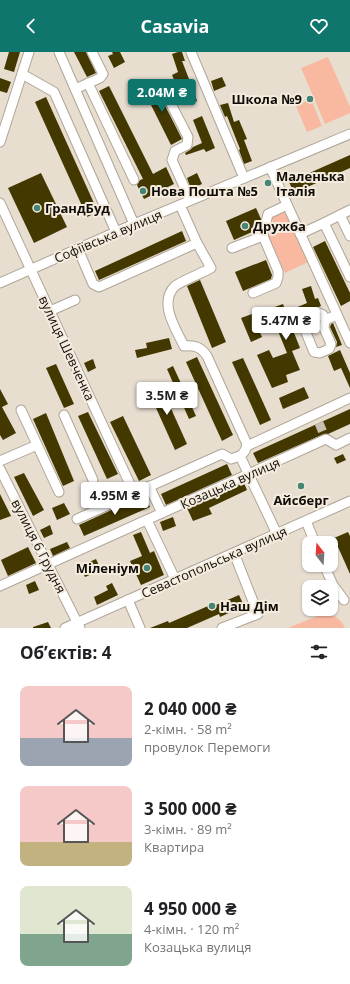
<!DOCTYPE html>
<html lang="uk">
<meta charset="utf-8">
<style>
:root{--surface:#fff;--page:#f6f6f6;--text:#202124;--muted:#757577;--accent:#0f766e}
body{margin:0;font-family:"Open Sans",sans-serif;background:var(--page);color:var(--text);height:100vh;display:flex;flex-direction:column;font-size:15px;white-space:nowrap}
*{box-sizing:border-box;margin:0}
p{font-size:13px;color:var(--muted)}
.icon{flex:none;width:22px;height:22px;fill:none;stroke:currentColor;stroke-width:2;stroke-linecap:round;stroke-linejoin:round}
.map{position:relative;height:576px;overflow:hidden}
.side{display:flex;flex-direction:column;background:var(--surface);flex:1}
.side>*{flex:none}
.needle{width:26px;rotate:343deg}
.tools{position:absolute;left:302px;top:484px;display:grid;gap:8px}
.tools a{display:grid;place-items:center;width:36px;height:36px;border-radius:8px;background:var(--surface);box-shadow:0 1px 3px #0004;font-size:20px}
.price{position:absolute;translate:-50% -34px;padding:0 9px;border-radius:4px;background:#fff;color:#222;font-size:13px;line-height:26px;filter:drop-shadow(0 1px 2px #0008)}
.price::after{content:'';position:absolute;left:50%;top:24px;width:12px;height:9px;margin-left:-6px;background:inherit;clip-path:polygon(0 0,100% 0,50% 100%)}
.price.selected{background:var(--accent);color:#fff}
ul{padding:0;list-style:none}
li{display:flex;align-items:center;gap:12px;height:100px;padding:0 20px}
li span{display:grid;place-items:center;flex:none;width:112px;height:80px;border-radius:8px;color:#555}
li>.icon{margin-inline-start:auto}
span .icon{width:48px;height:48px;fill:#fffc;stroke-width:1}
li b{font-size:17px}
h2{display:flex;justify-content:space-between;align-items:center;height:48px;padding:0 20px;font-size:17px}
header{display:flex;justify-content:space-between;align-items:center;height:52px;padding:0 20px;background:var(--accent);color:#fff;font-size:18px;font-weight:700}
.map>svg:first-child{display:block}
.green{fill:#f9b9a0}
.building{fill:#423800}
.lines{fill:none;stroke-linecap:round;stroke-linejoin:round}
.minor-tunnel{stroke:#c7bfb2;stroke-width:9;stroke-dasharray:9 4.5;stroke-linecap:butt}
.minor-casing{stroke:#aea597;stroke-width:11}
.minor{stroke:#fff;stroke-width:9}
.poi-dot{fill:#448574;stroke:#f4ebdd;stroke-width:1.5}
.labels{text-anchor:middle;stroke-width:4;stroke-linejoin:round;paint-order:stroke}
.poi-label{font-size:13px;font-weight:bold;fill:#100d09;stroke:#f4ebdd;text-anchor:start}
.street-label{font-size:13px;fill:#100d09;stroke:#f4ebdd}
</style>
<header><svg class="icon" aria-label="back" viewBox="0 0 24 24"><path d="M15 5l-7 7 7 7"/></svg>Casavia<svg class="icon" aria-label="heart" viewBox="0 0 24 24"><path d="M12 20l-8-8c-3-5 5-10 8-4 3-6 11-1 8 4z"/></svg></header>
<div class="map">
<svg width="350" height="576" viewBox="0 0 350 576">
<rect width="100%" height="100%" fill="#e7ded0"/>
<g class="green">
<polygon points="328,5 350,55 350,61 325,72 301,16"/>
<polygon points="311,47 322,74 307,80 296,54"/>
<polygon points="285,159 308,210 285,221 268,183 277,179 271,165"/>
<path d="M325,561C335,563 341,567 345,576H288Z"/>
</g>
<g class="building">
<polygon points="9,0 20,0 14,20 4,17"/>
<polygon points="74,0 86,0 96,21 87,25"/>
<polygon points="112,0 120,0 125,10 114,16 108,4 113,2"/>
<polygon points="178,0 182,0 185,9 182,9 189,27 176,32 172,23 178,20 172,2"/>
<polygon points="222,25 226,34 214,39 211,29"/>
<polygon points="0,26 11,30 7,41 0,39"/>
<polygon points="153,30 182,87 171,93 142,35"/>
<polygon points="109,34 153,122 166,115 174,132 144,147 137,133 140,128 143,127 99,39"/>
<polygon points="193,37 197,49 189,52 185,40"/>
<polygon points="46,45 98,160 87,165 35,50"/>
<polygon points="228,51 234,70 239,68 247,87 244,88 252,109 244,112 239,98 240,97 227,64 225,65 220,53"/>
<polygon points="202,64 215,96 206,100 204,97 186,103 185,101 190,98 193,95 202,91 193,68"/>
<polygon points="350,103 350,116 294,141 289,130"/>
<polygon points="41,121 67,175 34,191 8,136"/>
<polygon points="197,121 202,132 191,137 187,126"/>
<polygon points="256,156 261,167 259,177 234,188 226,169"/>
<polygon points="182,179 186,189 99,228 95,219"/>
<polygon points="325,189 350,241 350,249 341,254 313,195"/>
<polygon points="266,208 272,223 271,227 243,239 235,220"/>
<polygon points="200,228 226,290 212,296 187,234"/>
<polygon points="311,234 315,247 318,246 321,254 289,268 300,296 292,299 300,318 286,323 288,330 272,336 257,303 269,298 273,306 287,301 269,257 283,252 286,260 307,251 302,237"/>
<polygon points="252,262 262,285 251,290 241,266"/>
<polygon points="333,271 342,293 336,295 337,290 330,275 331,272"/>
<polygon points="169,286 172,297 137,306 135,298 147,296 146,291"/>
<polygon points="340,298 350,321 350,336 341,316 334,319 328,304"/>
<polygon points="197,305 233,383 222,389 186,310"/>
<polygon points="243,306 271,368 260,373 232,310"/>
<polygon points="93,307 96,316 88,320 84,311"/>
<polygon points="56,312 74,352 64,356 46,316"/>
<polygon points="173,314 196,364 189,367 167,317"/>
<polygon points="159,330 187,392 175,398 147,336"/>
<polygon points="304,335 309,346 283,357 279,346"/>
<polygon points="0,337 8,352 2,355 16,381 3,388 0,383"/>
<polygon points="350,357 350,372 328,382 324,382 258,411 253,401"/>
<polygon points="88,360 118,422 107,427 78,364"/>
<polygon points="46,361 74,429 63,434 33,367"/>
<polygon points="123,364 151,423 139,429 110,370"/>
<polygon points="343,402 346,408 337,412 334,406"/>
<polygon points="227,412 232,423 166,453 161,442"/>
<polygon points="24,421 44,458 33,464 14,425"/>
<polygon points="244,431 247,438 209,456 212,462 193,469 187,456"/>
<polygon points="0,442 11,464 0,468"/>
<polygon points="144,443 150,455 84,484 79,473"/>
<polygon points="64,451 70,462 57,468 52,456"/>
<polygon points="173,465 176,474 163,479 160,470"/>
<polygon points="50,473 53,482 44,486 40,478"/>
<polygon points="141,480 150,501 154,499 164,523 141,533 130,509 142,504 133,483"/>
<polygon points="348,480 350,484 350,522 334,486"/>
<polygon points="67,490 70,496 53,504 50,497"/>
<polygon points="28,495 36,511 8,524 1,508"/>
<polygon points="96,507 101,518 85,525 80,514"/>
<polygon points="35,529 39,538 29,542 26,533"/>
<polygon points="112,531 118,543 97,553 94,545 108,538 106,534"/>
<polygon points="239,543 244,554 220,565 219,562 187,576 150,576 168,569 169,571 215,551 216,553"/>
<polygon points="48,570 51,576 33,576 33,575"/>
</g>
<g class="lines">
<polyline class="minor-tunnel" points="319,371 324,383"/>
<g class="minor-casing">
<g id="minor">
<polyline points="59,0 134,172"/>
<polyline points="191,0 244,126"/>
<polyline points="22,22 54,40 116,180"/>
<polyline points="88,31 134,128"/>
<polyline points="75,37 100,26 103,22 92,0"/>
<polyline points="169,48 188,85 187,93 175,99 172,108 190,148"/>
<polyline points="0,90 29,0"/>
<polyline points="270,115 350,291"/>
<polyline points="0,151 134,441"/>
<path d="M180,153L197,191L211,216C204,220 180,230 175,234C158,251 176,277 184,294C195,293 201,295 207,304L246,390C248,396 245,400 240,404L277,482"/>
<polyline points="350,158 324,171 350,225"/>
<polyline points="340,163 350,184"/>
<polyline points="300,182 324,171"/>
<polyline points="232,196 263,184"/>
<polyline points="78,197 93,232 99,235 197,191"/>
<polyline points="0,231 134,172 350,82"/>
<polyline points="253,241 276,231 278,225 278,219 263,184 268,162 287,153"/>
<polyline points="50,259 75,248"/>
<polyline points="325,268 324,276 331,292 329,297 320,301 314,300 302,271 304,268 319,261 323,263 325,268 337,263"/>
<polyline points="21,358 59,440"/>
<polyline points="64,363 93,428"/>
<polyline points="247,394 350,346"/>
<polyline points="0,409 37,393"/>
<polyline points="0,417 80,576"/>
<polyline points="149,434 162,461"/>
<polyline points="77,467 222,402 231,407 240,404"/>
<polyline points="147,468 175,527"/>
<polyline points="306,469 315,491"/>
<polyline points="324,513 333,533 344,548"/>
<polyline points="0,534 326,387 336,393 350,386"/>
<polyline points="128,548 140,576"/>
<polyline points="65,576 350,449"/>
<polyline points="222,576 258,562 234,501"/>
</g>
</g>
<use href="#minor" class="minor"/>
</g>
<g class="poi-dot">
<circle cx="310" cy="47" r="4"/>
<circle cx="268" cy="131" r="4"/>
<circle cx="143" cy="139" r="4"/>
<circle cx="37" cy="156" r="4"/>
<circle cx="245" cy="174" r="4"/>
<circle cx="301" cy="434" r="4"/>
<circle cx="147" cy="516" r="4"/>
<circle cx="212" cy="554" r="4"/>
</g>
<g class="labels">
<g class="poi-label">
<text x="302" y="52" text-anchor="end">Школа №9</text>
<text x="276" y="129">Маленька<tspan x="276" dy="15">Італія</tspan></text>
<text x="151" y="144">Нова Пошта №5</text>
<text x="45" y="161">ГрандБуд</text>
<text x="253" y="179">Дружба</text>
<text x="301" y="453" text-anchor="middle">Айсберг</text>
<text x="139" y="521" text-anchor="end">Міленіум</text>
<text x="220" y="559">Наш Дім</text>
</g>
<g class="street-label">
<text transform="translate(108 184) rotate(-23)" y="5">Софіївська вулиця</text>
<text transform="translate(67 296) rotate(65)" y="5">вулиця Шевченка</text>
<text transform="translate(230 431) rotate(-24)" y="5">Козацька вулиця</text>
<text transform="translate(39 494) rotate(63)" y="5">вулиця 6 Грудня</text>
<text transform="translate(214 510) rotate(-24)" y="5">Севастопольська вулиця</text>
</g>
</g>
</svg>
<div class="tools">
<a><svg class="needle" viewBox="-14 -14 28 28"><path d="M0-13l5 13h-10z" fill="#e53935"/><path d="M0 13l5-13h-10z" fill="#757577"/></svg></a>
<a><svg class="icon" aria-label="layers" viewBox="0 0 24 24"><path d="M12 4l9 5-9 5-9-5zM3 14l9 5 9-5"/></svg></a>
</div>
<b class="price selected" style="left:162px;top:61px">2.04M ₴</b>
<b class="price" style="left:286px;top:289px">5.47M ₴</b>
<b class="price" style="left:167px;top:364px">3.5M ₴</b>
<b class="price" style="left:115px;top:464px">4.95M ₴</b>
</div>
<section class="side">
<h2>Об’єктів: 4<svg class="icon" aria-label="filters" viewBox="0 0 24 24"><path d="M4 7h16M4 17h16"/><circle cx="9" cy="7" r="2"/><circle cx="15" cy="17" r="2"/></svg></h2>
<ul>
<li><span style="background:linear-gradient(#f6c9c9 65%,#9aa5b1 0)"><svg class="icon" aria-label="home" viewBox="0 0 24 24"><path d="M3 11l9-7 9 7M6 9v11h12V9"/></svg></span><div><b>2 040 000 ₴</b><p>2-кімн. · 58 m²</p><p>провулок Перемоги</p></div></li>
<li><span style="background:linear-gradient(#f6c9c9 70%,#c2b280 0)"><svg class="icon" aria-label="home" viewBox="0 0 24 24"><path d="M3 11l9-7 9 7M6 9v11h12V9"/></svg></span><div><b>3 500 000 ₴</b><p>3-кімн. · 89 m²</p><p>Квартира</p></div></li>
<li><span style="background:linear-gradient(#dfe7d0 60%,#7fa58c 0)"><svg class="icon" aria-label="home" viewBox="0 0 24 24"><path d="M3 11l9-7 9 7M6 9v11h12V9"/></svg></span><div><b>4 950 000 ₴</b><p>4-кімн. · 120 m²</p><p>Козацька вулиця</p></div></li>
</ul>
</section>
